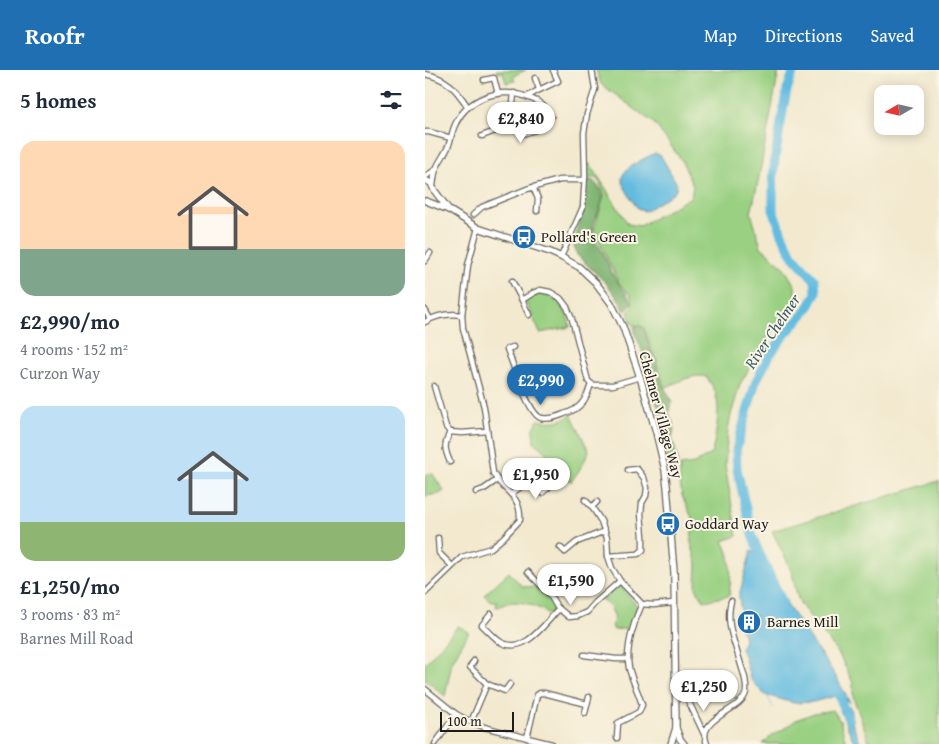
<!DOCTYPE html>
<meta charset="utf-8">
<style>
:root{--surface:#fff;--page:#f2f2f3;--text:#1f2937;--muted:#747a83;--accent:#1f6fb2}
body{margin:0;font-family:"Gentium Book Plus",serif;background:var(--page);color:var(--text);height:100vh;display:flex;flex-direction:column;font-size:19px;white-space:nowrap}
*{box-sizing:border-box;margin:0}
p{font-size:16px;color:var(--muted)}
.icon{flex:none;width:28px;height:28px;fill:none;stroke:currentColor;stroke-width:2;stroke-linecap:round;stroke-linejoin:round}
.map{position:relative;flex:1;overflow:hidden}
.details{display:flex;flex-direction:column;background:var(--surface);width:425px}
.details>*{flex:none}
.needle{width:32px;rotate:261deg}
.controls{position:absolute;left:449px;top:15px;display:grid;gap:10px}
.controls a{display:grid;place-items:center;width:50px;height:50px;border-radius:10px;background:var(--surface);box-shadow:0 2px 12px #0003;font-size:25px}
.scale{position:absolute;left:15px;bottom:12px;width:74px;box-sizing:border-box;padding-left:5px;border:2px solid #1c1c1c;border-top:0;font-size:14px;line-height:18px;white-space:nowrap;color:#1c1c1c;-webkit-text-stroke:4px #fcf5e5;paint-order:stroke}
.price{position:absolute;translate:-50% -42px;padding:0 11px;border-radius:18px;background:#fff;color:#222;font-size:16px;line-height:32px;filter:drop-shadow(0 1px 2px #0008)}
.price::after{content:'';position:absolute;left:50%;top:30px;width:15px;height:11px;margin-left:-8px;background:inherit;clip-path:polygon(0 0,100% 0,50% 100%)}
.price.active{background:var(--accent);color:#fff}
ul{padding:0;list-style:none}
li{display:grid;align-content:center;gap:10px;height:265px;padding:0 20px}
li span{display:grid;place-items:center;height:155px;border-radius:15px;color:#555}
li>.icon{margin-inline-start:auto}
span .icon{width:90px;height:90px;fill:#fffc;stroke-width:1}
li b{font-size:21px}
h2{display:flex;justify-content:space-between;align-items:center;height:60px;padding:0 20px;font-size:21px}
header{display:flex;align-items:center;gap:30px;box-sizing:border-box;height:70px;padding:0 25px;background:var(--accent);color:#fff}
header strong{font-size:24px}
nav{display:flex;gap:28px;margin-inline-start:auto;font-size:18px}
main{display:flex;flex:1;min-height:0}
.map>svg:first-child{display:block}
.green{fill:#9ad082;stroke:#5b764f}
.forest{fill:#7bb270;stroke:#4c6746}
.water{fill:#63bce0;stroke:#406c7e}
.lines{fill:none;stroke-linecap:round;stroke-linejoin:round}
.stream{stroke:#63bce0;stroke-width:1}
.river{stroke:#63bce0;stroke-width:9}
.street-casing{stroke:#67645b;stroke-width:7}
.secondary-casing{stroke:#67645b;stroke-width:8}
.street{stroke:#fff;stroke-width:4.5}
.secondary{stroke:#fff;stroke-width:5.5}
.labels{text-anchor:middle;stroke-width:4;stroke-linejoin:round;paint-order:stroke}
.poi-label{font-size:15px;fill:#1c1c1c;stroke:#fcf5e5;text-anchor:start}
.street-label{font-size:15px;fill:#1c1c1c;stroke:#fcf5e5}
.water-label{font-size:16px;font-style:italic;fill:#385c6a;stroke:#fcf5e5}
</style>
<header>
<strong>Roofr</strong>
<nav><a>Map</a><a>Directions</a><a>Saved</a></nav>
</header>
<main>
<section class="details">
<h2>5 homes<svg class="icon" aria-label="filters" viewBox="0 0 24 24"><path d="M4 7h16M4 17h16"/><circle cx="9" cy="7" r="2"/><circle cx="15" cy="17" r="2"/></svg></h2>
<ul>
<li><span style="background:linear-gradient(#ffd9b3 70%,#7fa58c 0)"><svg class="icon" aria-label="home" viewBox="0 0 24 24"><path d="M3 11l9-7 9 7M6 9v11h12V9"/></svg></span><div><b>£2,990/mo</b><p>4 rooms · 152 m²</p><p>Curzon Way</p></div></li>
<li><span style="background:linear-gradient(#bfe0f5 75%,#8fb573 0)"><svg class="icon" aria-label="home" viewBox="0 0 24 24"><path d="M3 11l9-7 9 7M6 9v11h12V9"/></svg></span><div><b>£1,250/mo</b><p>3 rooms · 83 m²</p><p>Barnes Mill Road</p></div></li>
</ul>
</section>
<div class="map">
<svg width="514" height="674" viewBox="0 0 514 674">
<rect width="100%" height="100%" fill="#fcf5e5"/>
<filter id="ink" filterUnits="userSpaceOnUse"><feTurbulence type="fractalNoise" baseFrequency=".02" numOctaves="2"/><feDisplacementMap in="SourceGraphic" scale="10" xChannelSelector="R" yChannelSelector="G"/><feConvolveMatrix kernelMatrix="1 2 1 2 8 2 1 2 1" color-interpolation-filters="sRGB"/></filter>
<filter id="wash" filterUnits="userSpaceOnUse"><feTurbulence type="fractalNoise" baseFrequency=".0096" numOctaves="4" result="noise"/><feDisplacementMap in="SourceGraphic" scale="20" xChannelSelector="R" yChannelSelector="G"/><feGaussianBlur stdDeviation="1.12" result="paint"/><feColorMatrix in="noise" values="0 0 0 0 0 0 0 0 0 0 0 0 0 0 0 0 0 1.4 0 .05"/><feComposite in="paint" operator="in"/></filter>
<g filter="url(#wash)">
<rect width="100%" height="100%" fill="#f2e9cf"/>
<g class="green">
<polygon points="71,0 101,0 88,6 90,11 81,13 78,2 72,3"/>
<path d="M171,0H354L333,112L326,143L336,177L358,196L370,216V230L351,254L315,314L306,345L303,359L300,395L312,466L298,471C308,488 306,507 304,526L279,531L271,518L272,494L266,473L268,450L257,426L255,413V396L269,394L287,383C290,368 296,340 291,326C290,319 285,313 282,307C268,303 253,312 240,318L219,257L207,254L203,242L209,237L206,226L194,213L169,160L179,126L175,113L171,108L162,107V94L166,95L203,154L215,156L266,127L268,116L257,91L230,54L176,14Z"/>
<path d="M116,224C134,227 142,240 145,257L115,263L100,230L108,226Z"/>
<path d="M146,344L164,381L157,396L146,412L117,378L109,373L108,360L113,350C124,352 138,353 146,344Z"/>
<polygon points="7,403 19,421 14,424 0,426 0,405"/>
<path d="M514,411V674H445L428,627V613L414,584L376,535C370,524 370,512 366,501C361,487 353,474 347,461Z"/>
<path d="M84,502L97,516L115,518L129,536L128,540L123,544C111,535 96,530 82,533C77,535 75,537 71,537L72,531H65L59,525Z"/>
<polygon points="193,516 196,517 212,536 206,550 205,558 189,560 187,556 190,547 185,537 177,530"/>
<polygon points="33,556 44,562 27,592 20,626 0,609 0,594"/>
<polygon points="408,640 415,651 420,669 423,674 338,674 346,666 360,658 371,650 389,643"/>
</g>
<g class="forest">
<path d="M163,110H167C191,129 165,145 168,164C170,170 174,176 177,181C182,190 185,201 191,210C196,217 202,224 207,232L206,236L201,241L198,239L197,234L182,214L152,185L149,177L150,170L160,131Z"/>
<path d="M209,256H216L219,260L226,282L232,290V297L238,316L244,325L247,333L244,343C248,352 251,357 247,367L253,390L252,396L248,398L244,397L237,362L234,339L223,313L224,302L215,275L210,264Z"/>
</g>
<g class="water">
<path d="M230,83L236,86L252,114L250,122L220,141C212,140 210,135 206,128C203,123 198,116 197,110C196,98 221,88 230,83Z"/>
<polygon points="326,481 336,486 348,516 354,524 355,523 360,532 410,605 425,633 414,625 388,632 369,633 340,625 325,609 319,585 316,579 319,569 316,555 332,556 331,546 316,543 314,526"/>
<polygon points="425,637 428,656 436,674 430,674 415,640"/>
</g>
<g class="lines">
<polyline class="stream" points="343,627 348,637"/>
<g class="river">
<polyline points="358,533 333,480 327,465 312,399 311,380 319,352 331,311 345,285 357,268 381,241 386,233 391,223 390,210 367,185 357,164 348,140 348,111 350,88 359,35 362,20 369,0"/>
<polyline points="410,616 423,648"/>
</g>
</g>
</g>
<g filter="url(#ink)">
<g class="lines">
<g class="street-casing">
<g id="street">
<path d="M0,4C22,8 31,19 43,37"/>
<polyline points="110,8 114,19"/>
<polyline points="59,10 69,8 73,24"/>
<polyline points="102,27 110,22 133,11 128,0"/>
<polyline points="86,55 98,64 110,60"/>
<polyline points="0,62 4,62 26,68"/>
<polyline points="57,66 86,55 89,23"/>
<polyline points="0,107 11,99"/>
<path d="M8,116C9,110 9,103 12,97C15,90 20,84 23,77C26,70 27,61 30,55C41,30 71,18 96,25C111,30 118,32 126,47"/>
<polyline points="108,117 113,129 112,141"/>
<polyline points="48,145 57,137 102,119 135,110 159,110"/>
<polyline points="136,187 158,137 160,105 159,63 162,44 170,19 167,0"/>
<polyline points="0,191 5,183"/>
<polyline points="87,211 97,230 108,223 115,220 125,222 135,228 142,237 147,249 163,311 168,315 188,315 215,307"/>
<polyline points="97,230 104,245"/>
<polyline points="0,240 5,249"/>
<path d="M0,252C12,245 23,243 37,245"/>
<path d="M88,277L82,279C88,293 103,344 116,348C124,350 132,347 139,344C156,339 161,330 166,314"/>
<polyline points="9,316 21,357 25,362 37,363 62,361"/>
<path d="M25,392C19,378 19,375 25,362"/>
<polyline points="51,422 59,419 72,410"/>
<polyline points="86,424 101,413 108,414 117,423 126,415"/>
<polyline points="160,430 167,437 176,451 182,468 183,486 187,498 195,511 217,534 228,535 249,533"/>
<polyline points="167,437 172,432"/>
<polyline points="13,468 14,483 27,496"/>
<polyline points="135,477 140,482 152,472 180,461"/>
<polyline points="183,486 213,484 218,480 218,466 216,444 217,433 221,426 222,418 219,408 212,399 203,400"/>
<polyline points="103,502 125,525 132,537 144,547 153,546 162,542 170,533 195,511"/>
<path d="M0,523L37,487L66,478L78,468L95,450C96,423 78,423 68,403L59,337L38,258L37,245L43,195L53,158"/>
<path d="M66,544L57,555C62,560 68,566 74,571C99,587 119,554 134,539"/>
<polyline points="159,585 191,589 203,589"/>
<polyline points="62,614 80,621 85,614"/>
<polyline points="0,619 31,644 46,652 59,657 127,674"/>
<polyline points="261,626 280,666"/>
<polyline points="160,643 164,627"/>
<polyline points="46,652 62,614 45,597 49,591"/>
<polyline points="102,668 112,625 115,623 119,623 162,634"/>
<path d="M192,668L193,653L214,642L217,635C214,623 207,611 204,598C200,579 209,551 217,534"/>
<polyline points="10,674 31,644"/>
<path d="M282,674C281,671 280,669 280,666C280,646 318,639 321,622C322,612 319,604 316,595C310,573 300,554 306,531"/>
</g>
</g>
<g class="secondary-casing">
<g id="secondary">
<polyline points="0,110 6,113 9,120 24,140"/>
<polyline points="1,131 24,140 53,158 125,182 136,187 154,197 171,213 186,233 198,257 215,307 231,362 240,400 242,416 249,502 251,658 246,674"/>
<polyline points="251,658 255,669 259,674"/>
</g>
</g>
<use href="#street" class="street"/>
<use href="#secondary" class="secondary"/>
</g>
</g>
<defs>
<g id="bus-disc" transform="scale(1.25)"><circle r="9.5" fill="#1f6fb2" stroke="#fcf5e5"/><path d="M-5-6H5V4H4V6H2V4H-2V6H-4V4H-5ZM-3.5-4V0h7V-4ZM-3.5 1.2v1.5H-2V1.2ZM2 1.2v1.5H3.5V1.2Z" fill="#fff"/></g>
<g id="building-disc" transform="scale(1.25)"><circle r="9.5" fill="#1f6fb2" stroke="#fcf5e5"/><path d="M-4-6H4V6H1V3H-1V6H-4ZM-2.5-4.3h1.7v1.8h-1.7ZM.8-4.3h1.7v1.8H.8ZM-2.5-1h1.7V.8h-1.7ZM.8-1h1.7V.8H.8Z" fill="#fff"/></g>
</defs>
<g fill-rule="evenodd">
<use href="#bus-disc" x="99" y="167"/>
<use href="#bus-disc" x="243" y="454"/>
<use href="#building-disc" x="324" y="552"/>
</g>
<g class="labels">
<g class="poi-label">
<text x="116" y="172">Pollard's Green</text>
<text x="260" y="459">Goddard Way</text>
<text x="342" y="557">Barnes Mill</text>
</g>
<g class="street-label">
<text transform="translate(236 345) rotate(75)" y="5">Chelmer Village Way</text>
</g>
<g class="water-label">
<text transform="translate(347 261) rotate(-56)" y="6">River Chelmer</text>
</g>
</g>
</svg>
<div class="controls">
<a><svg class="needle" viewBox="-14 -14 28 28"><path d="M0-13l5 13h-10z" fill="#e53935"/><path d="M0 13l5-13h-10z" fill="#747a83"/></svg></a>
</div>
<div class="scale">100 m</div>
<b class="price" style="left:96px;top:74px">£2,840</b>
<b class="price active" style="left:116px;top:336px">£2,990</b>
<b class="price" style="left:111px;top:430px">£1,950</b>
<b class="price" style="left:146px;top:536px">£1,590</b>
<b class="price" style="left:279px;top:642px">£1,250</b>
</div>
</main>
